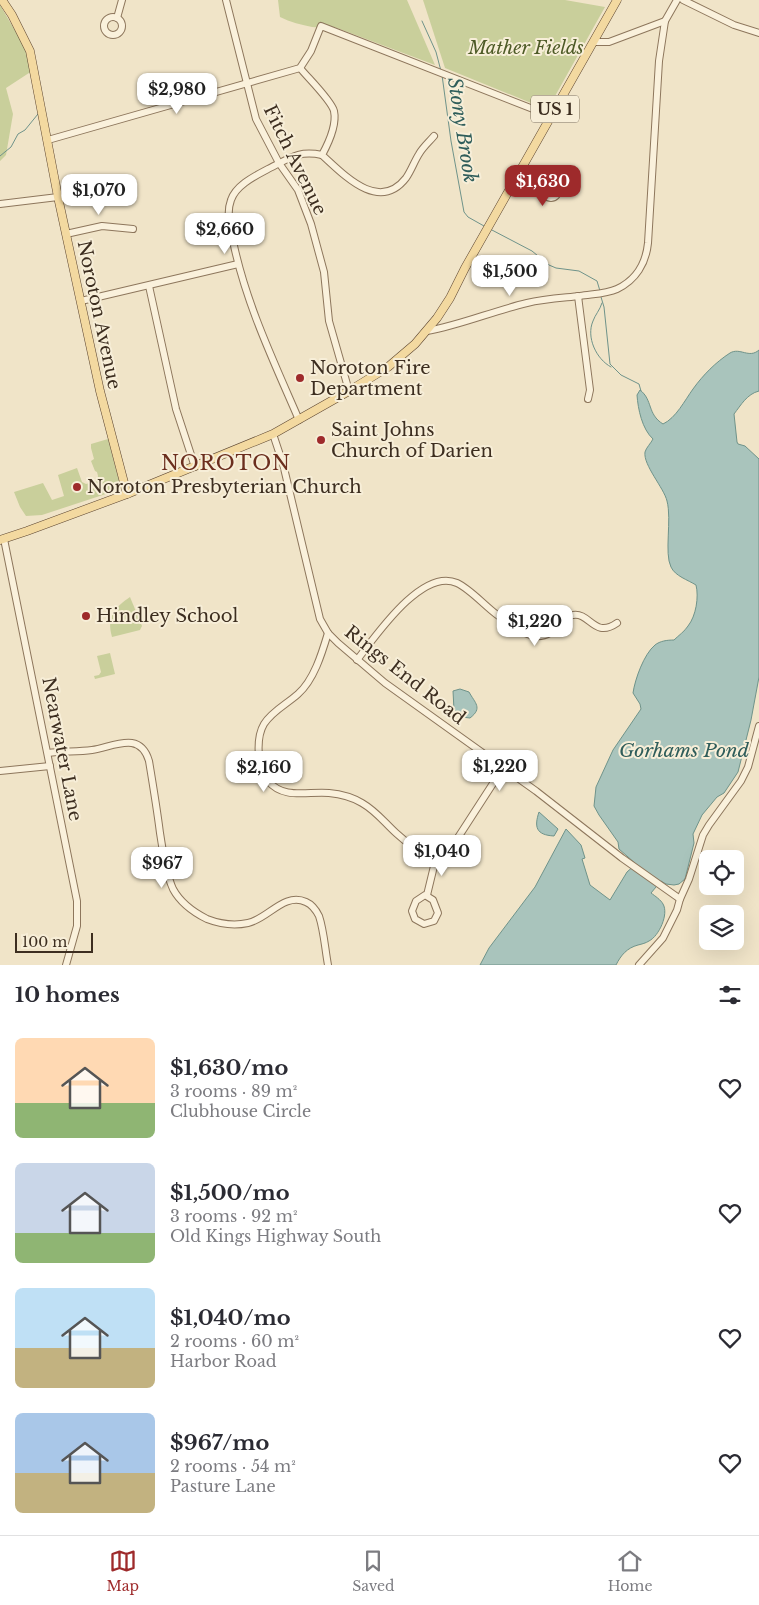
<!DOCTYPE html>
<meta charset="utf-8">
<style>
:root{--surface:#fff;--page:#f2f2f3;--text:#2b2b33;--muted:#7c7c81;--line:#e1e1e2;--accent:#9e2a2b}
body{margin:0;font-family:"Libre Baskerville",serif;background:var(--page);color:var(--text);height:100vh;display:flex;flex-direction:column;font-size:19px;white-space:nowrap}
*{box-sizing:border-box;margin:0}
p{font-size:16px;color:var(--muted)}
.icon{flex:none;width:28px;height:28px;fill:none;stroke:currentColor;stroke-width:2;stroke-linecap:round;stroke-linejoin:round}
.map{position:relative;height:965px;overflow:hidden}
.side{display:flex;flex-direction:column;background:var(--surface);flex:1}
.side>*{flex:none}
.tools{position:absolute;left:699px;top:850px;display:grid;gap:10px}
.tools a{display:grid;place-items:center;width:45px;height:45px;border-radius:8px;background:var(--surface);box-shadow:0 5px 20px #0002;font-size:25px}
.scale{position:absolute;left:15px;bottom:12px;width:78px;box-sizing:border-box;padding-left:5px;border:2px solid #3d2e20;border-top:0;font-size:14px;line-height:18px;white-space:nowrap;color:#3d2e20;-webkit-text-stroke:4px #f7eed8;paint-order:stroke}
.price{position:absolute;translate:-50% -42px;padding:0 11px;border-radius:10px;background:#fff;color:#222;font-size:16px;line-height:32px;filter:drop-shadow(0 1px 2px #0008)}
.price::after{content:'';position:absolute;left:50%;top:30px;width:15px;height:11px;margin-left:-8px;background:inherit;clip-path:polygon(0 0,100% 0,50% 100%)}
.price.active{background:var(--accent);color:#fff}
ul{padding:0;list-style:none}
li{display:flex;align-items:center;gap:15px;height:125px;padding:0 15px}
li span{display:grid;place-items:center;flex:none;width:140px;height:100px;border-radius:8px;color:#555}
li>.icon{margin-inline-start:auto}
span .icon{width:60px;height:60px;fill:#fffc;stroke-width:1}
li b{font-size:21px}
h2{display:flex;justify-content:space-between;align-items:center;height:60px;padding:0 15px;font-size:21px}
.tab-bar{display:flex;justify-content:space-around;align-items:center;height:70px;border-top:1px solid var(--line);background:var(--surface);font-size:14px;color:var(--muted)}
.tab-bar a{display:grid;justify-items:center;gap:2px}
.tab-bar .active{color:var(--accent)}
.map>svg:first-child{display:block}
.green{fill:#c9cf9b}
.water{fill:#a9c4bc;stroke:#6f938a}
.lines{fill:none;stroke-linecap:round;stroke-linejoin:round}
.stream{stroke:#6f938a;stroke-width:1}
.minor-casing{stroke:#8d765c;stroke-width:8}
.major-casing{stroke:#5b4430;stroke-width:9}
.minor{stroke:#faf1dc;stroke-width:6}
.major{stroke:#f3d9a0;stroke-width:8}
.poi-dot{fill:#9e2a2b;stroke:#f7eed8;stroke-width:2}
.labels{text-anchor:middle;stroke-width:4;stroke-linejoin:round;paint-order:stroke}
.shield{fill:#f7eed8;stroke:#756857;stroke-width:1}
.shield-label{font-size:16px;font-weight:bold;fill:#3d2e20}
.park-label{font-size:18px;font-style:italic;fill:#4d5a26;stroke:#f7eed8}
.street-label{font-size:18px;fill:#3d2e20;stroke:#f7eed8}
.poi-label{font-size:18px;fill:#3d2e20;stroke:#f7eed8;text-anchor:start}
.water-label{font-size:19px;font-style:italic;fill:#2f5d5a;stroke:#f7eed8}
.quarter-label{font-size:20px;letter-spacing:1px;fill:#6b2e1e;stroke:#f7eed8}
</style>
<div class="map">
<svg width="759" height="965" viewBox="0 0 759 965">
<rect width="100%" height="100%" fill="#f0e4c8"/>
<g class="green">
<path d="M278,0H407L435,65L337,28C328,26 321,28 312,27C302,25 290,22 280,17Z"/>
<polygon points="423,0 565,0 605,7 550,105 541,107 445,68"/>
<polygon points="0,5 24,46 32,71 6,88 13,114 6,155 0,161"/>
<polygon points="108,439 121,489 42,515 26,516 20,507 14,492 43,483 52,500 64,496 58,475 77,468 82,482 86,484 97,481 98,476 97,472 95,471 91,461 94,459 91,448 91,444"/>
<path d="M130,597L142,626L140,630L112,637C106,617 115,607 130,597Z"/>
<polygon points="110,653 115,674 95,679 94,676 99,675 101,672 97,656"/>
</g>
<g class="water">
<path d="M759,350V391C747,394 741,405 734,414L737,442L738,444L745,446L759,459V677L751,720L738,772L724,793L717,797L702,815L693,834L694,843L685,879L679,884L674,885L666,884L661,881L651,893C655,896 661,900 663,904C669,914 659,936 649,941C646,943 642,944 638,945C627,948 621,955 616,965H480L489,948L535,887L566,829L581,845L585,858L582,859L590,885L610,900L627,872L636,864L619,849L618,842L599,815L594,806L596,787L613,750L641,709L640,704L633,693C635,679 644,654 655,645C660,641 667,640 674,640C678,636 685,631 688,626C696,616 699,597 696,585C688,580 675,576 671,567C664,553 672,520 667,501C664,488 643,465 645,452C646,448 651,443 653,439C642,429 638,409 637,395L640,390C653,400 647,414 663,424C676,418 685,400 693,389C703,375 716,362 730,353C740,347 749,359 759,350Z"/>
<path d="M460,689L469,692C475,703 483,708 470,718L462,717L454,710L453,691Z"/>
<path d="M539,812L558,829L554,836C536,835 534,827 539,812Z"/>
</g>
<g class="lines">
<g class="stream">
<polyline points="422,21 436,52 441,71"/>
<polyline points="442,75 451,141 464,212 468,217 484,226"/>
<polyline points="0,156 11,147 18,134 25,130 38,114"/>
<polyline points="490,229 532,251 549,265 556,268 579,271 597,281 600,291"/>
<polyline points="601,297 604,307 610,364 621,375 639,384 641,391"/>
<path d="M602,303C600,310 595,315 593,321C586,337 596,359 611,367"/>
</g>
<g class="minor-casing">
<g id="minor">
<polyline points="226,0 256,119 279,163 298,190 311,224 324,272 329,321 349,391"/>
<polyline points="683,0 734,25 759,33"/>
<circle cx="113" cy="26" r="9"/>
<polyline points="117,18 122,0"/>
<polyline points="594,42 609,42 665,21"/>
<path d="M300,68C308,78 331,100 334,111C337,125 328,144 322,155C344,175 379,213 406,178C411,171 414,162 419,154C423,147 429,142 434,136"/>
<polyline points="48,140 300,68 311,51 321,26 551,116"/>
<polyline points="520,172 545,187"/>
<circle cx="551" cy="191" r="7"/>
<polyline points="0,204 58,197"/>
<polyline points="66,234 102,226 133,229"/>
<polyline points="149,286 176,409 195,467"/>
<polyline points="578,296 590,390 588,399"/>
<polyline points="81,301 238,264"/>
<path d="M427,331C461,325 493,311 527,303C544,299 562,298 580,296C592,294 606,294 617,289C636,280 646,263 648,243L659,61L665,21L677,0"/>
<path d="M299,420C274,362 246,304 233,241C230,229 226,213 231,200C236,185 255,176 268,169C289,159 297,150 322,155"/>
<polyline points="273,434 283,464 320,619 328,633 338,643 385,683 536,791 622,858 680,899"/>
<polyline points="4,539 77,901 77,926 66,965"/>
<path d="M328,633C322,653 314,680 298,694C287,704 272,711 264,724C258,734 258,746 259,757C260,767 262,774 268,781C284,800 308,791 329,793C340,794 352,797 362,803C376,811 384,822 396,833C408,844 421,853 435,862"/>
<path d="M357,660C375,637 422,567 457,583C470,589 484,605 496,614C507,622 520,634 535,636C557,638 560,616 573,615C590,612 594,639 617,623"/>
<path d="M48,753C63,751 77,752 92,750C113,747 140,730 149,761C153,785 157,809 160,833C163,851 165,871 173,889C180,902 193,912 207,919C220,924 234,926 248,923C268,919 284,892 306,902C313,905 316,910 319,916C324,931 325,949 328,965"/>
<polyline points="0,771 50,766"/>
<polygon points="425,895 433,900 438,913 434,921 424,924 415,919 412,911 416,901"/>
<polyline points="427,895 435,862 448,853 503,768"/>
<polyline points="639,965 663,938 677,910 680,899 689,879 703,835 709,825 741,781 748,767 759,726"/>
</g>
</g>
<g class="major-casing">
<g id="major">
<polyline points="2,0 12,15 30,51 58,197 100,391 127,494"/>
<polyline points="0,540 27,531 127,494 273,434 349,391 388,367 415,344 437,318 450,298 465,268 617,0"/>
</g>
</g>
<use href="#minor" class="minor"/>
<use href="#major" class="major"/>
</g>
<g class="poi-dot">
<circle cx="300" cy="378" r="5"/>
<circle cx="321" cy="440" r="5"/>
<circle cx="77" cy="487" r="5"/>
<circle cx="86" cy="616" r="5"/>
</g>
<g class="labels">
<rect class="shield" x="531" y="95.5" width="48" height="27" rx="4"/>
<g class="shield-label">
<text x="555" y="115">US 1</text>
</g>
<g class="park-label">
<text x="526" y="54">Mather Fields</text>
</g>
<g class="street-label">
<text transform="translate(295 160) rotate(64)" y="6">Fitch Avenue</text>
<text transform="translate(99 315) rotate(78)" y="6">Noroton Avenue</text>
<text transform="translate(405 675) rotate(38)" y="6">Rings End Road</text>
<text transform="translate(62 749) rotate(79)" y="6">Nearwater Lane</text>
</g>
<g class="poi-label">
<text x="310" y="374">Noroton Fire<tspan x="310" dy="21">Department</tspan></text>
<text x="331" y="436">Saint Johns<tspan x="331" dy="21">Church of Darien</tspan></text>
<text x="87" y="493">Noroton Presbyterian Church</text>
<text x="96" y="622">Hindley School</text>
</g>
<g class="water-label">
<text transform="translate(463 130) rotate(81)" y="7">Stony Brook</text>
<text x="684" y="757">Gorhams Pond</text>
</g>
<g class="quarter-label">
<text x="226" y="470">NOROTON</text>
</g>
</g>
</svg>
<div class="tools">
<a><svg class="icon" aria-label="locate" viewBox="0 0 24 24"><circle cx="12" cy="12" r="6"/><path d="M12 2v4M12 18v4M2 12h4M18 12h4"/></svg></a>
<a><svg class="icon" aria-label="layers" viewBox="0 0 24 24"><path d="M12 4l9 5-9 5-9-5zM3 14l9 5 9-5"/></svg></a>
</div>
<div class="scale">100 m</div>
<b class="price" style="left:177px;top:115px">$2,980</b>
<b class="price active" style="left:543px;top:207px">$1,630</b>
<b class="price" style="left:99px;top:216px">$1,070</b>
<b class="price" style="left:225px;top:255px">$2,660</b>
<b class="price" style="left:510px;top:297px">$1,500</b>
<b class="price" style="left:535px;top:647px">$1,220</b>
<b class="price" style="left:500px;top:792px">$1,220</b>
<b class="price" style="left:264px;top:793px">$2,160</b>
<b class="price" style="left:442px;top:877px">$1,040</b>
<b class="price" style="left:162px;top:889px">$967</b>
</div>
<section class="side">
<h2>10 homes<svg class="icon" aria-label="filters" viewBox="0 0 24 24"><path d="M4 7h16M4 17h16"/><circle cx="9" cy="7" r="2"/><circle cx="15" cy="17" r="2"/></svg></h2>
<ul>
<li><span style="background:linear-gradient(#ffd9b3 65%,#8fb573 0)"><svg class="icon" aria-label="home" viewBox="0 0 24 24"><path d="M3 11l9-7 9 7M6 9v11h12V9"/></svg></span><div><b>$1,630/mo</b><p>3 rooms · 89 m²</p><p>Clubhouse Circle</p></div><svg class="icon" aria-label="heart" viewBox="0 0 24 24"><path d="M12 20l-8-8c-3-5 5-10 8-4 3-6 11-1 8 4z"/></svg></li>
<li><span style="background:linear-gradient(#c9d6e8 70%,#8fb573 0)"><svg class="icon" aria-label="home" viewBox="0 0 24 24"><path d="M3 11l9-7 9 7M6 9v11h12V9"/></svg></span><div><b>$1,500/mo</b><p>3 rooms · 92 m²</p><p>Old Kings Highway South</p></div><svg class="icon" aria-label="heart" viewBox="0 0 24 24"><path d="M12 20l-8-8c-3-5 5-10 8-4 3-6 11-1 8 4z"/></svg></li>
<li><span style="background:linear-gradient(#bfe0f5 60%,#c2b280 0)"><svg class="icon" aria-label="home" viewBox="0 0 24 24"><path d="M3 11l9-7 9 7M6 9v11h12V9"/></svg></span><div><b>$1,040/mo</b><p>2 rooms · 60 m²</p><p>Harbor Road</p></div><svg class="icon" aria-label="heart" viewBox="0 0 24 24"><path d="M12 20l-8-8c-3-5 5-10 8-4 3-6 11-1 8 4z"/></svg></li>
<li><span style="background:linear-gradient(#a9c7e8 60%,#c2b280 0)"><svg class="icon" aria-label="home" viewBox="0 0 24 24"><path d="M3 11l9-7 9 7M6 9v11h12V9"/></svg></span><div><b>$967/mo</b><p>2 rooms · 54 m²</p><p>Pasture Lane</p></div><svg class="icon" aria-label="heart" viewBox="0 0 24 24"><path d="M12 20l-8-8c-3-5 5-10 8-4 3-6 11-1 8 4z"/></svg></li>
</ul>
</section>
<nav class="tab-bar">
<a class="active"><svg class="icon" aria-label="map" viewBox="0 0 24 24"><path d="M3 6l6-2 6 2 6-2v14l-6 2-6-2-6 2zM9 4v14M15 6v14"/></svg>Map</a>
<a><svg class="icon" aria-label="saved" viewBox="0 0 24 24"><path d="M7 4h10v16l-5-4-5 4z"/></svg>Saved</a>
<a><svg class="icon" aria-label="home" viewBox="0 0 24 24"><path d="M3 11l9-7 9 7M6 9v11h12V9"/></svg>Home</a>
</nav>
